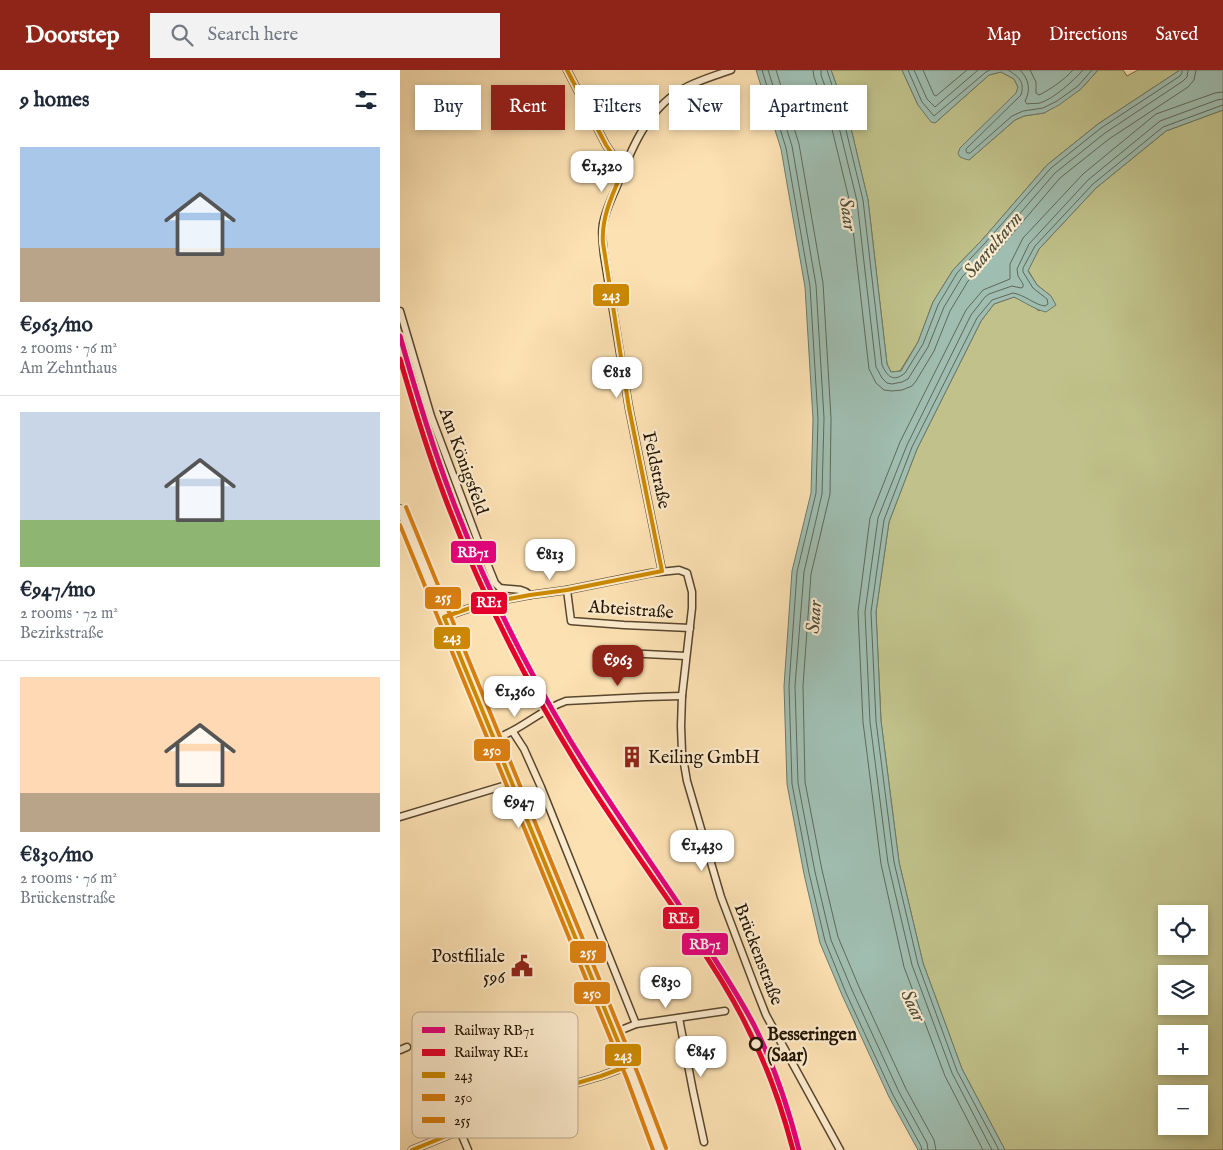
<!DOCTYPE html>
<meta charset="utf-8">
<style>
:root{--surface:#fff;--page:#f2f2f3;--text:#1f2937;--muted:#747a83;--line:#e0e1e3;--accent:#8f2418}
body{margin:0;font-family:"IM FELL English",serif;background:var(--page);color:var(--text);height:100vh;display:flex;flex-direction:column;font-size:19px;white-space:nowrap}
*{box-sizing:border-box;margin:0}
p{font-size:16px;color:var(--muted)}
.icon{flex:none;width:28px;height:28px;fill:none;stroke:currentColor;stroke-width:2;stroke-linecap:round;stroke-linejoin:round}
.map{position:relative;flex:1;overflow:hidden}
.drawer{display:flex;flex-direction:column;background:var(--surface);width:400px}
.drawer>*{flex:none}
.guide{position:absolute;left:15px;top:15px;width:475px;height:45px;display:flex;gap:10px}
.tools{position:absolute;left:758px;top:835px;display:grid;gap:10px}
.tools a{display:grid;place-items:center;width:50px;height:50px;border-radius:0px;background:var(--surface);box-shadow:0 2px 8px #0003;font-size:25px}
.price{position:absolute;translate:-50% -42px;padding:0 11px;border-radius:10px;background:#fff;color:#222;font-size:16px;line-height:32px;filter:drop-shadow(0 1px 2px #0008)}
.price::after{content:'';position:absolute;left:50%;top:30px;width:15px;height:11px;margin-left:-8px;background:inherit;clip-path:polygon(0 0,100% 0,50% 100%)}
.price.selected{background:var(--accent);color:#fff}
ul{padding:0;list-style:none}
li{display:grid;align-content:center;gap:10px;height:265px;padding:0 20px}
li+li{border-top:1px solid var(--line)}
li span{display:grid;place-items:center;height:155px;border-radius:0px;color:#555}
li>.icon{margin-inline-start:auto}
span .icon{width:90px;height:90px;fill:#fffc;stroke-width:1}
li b{font-size:21px}
h2{display:flex;justify-content:space-between;align-items:center;height:60px;padding:0 20px;font-size:21px}
.pill{padding:0 18px;border-radius:0px;background:var(--surface);box-shadow:0 2px 8px #0003;font-size:18px;line-height:45px}
.pill.selected{background:var(--accent);color:#fff}
header{display:flex;align-items:center;gap:30px;box-sizing:border-box;height:70px;padding:0 25px;background:var(--accent);color:#fff}
header strong{font-size:24px}
nav{display:flex;gap:28px;margin-inline-start:auto;font-size:18px}
.search{width:350px;height:45px;background:var(--page);display:flex;align-items:center;gap:12px;box-sizing:border-box;padding:0 18px;border-radius:0px;color:var(--muted);font-size:19px}
main{display:flex;flex:1;min-height:0}
.map>svg:first-child{display:block}
.green{fill:#c1c28b;stroke:#726a46;fill-rule:evenodd}
.water{fill:#9fbdb0;stroke:#6d796a}
.lines{fill:none;stroke-linecap:round;stroke-linejoin:round}
.shore{stroke:#606859;stroke-width:1}
.minor-casing{stroke:#58462e;stroke-width:9}
.tertiary-casing{stroke:#58462e;stroke-width:10}
.minor{stroke:#fdecce;stroke-width:6}
.tertiary{stroke:#fdecce;stroke-width:8}
.bus-1-casing{stroke:#fdecce;stroke-width:8}
.bus-2-casing{stroke:#fdecce;stroke-width:8}
.bus-3-casing{stroke:#fdecce;stroke-width:8}
.bus-1{stroke:#cc8900;stroke-width:4}
.bus-2{stroke:#d97f11;stroke-width:4}
.bus-3{stroke:#d97f11;stroke-width:4}
.rail-1-casing{stroke:#fdecce;stroke-width:9}
.rail-2-casing{stroke:#fdecce;stroke-width:9}
.rail-1{stroke:#e5007d;stroke-width:5}
.rail-2{stroke:#e4002b;stroke-width:5}
.stop-dot{fill:#fdecce;stroke:#221302;stroke-width:2.5}
.labels{text-anchor:middle;stroke-width:4.5;stroke-linejoin:round;paint-order:stroke}
.street-label{font-size:18px;fill:#221302;stroke:#fdecce}
.poi-label{font-size:18px;fill:#221302;stroke:#fdecce;text-anchor:start}
.stop-label{font-size:18px;font-weight:bold;fill:#221302;stroke:#fdecce;text-anchor:start}
.water-label{font-size:19px;font-style:italic;fill:#4e4e3f;stroke:#fdecce}
.key{fill:#fdecce;stroke:#bbab91;stroke-width:1}
.key-label{font-size:14px;fill:#221302}
.line-badge{stroke:#fdecce;stroke-width:2}
.badge-label{font-size:14px;text-anchor:middle;font-weight:bold;fill:#fff}
</style>
<header>
<strong>Doorstep</strong>
<div class="search"><svg class="icon" aria-label="search" viewBox="0 0 24 24"><circle cx="10" cy="10" r="6"/><path d="M15 15l6 6"/></svg>Search here</div>
<nav><a>Map</a><a>Directions</a><a>Saved</a></nav>
</header>
<main>
<section class="drawer">
<h2>9 homes<svg class="icon" aria-label="filters" viewBox="0 0 24 24"><path d="M4 7h16M4 17h16"/><circle cx="9" cy="7" r="2"/><circle cx="15" cy="17" r="2"/></svg></h2>
<ul>
<li><span style="background:linear-gradient(#a9c7e8 65%,#b9a48a 0)"><svg class="icon" aria-label="home" viewBox="0 0 24 24"><path d="M3 11l9-7 9 7M6 9v11h12V9"/></svg></span><div><b>€963/mo</b><p>2 rooms · 76 m²</p><p>Am Zehnthaus</p></div></li>
<li><span style="background:linear-gradient(#c9d6e8 70%,#8fb573 0)"><svg class="icon" aria-label="home" viewBox="0 0 24 24"><path d="M3 11l9-7 9 7M6 9v11h12V9"/></svg></span><div><b>€947/mo</b><p>2 rooms · 72 m²</p><p>Bezirkstraße</p></div></li>
<li><span style="background:linear-gradient(#ffd9b3 75%,#b9a48a 0)"><svg class="icon" aria-label="home" viewBox="0 0 24 24"><path d="M3 11l9-7 9 7M6 9v11h12V9"/></svg></span><div><b>€830/mo</b><p>2 rooms · 76 m²</p><p>Brückenstraße</p></div></li>
</ul>
</section>
<div class="map">
<svg width="823" height="1080" viewBox="0 0 823 1080">
<rect width="100%" height="100%" fill="#fce1b3"/>
<filter id="stains"><feTurbulence type="fractalNoise" baseFrequency=".004" numOctaves="4"/><feColorMatrix values="0 0 0 0 .2 0 0 0 0 .09 0 0 0 0 .02 0 0 0 .5 -.17"/></filter>
<radialGradient id="worn" r=".72"><stop offset=".6" stop-color="#630" stop-opacity="0"/><stop offset="1" stop-color="#630" stop-opacity=".3"/></radialGradient>
<g class="green">
<polygon points="431,0 502,0 518,35 535,53 589,5 601,2 614,9 618,17 617,23 560,78 569,90 615,50 624,46 644,43 681,19 698,0 723,0 727,6 738,0 780,0 698,54 647,95 582,170 553,200 533,232 518,272 500,301 491,302 487,294 468,130 449,50"/>
<path d="M823,40V1080H605L562,999L523,893L499,792L481,651L476,542L489,452L517,379L581,251L594,234L614,227L630,234L639,241L651,226L637,215L628,200L639,179L696,118L766,61ZM766,844H799V876H766ZM766,904H799V936H766ZM766,964H799V996H766ZM766,1024H799V1056H766Z"/>
</g>
<g class="water">
<path d="M356,0H431L449,50L468,130L487,294L491,302L501,301L518,272L533,232L553,200L582,170L647,95L698,54L780,0H823V40L766,61L696,118L639,179L628,201L637,215L651,226L656,235L646,242C636,240 624,232 614,227L594,234L581,251L517,379L489,452L476,542L481,651L499,792L523,893L562,999L605,1080H518L489,1027L442,925L420,873L404,804L387,714L384,616L392,501L411,423L413,349L405,217L381,79Z"/>
<polygon points="502,0 698,0 681,19 659,35 644,43 624,46 615,50 569,90 565,89 560,87 558,83 560,78 616,23 618,17 614,9 601,2 589,5 535,53 531,52 518,35"/>
</g>
<g class="lines">
<g class="shore">
<polyline points="362,0 386,78 410,216 418,349 416,423 397,502 389,616 392,714 409,803 425,871 446,923 493,1025 521,1076 522,1080"/>
<polyline points="368,0 392,76 416,215 424,348 422,424 404,502 395,616 398,713 415,802 431,870 452,920 499,1022 527,1073 528,1080"/>
<polyline points="376,0 399,74 423,213 431,348 430,424 411,504 403,616 405,712 422,800 438,867 459,917 506,1019 534,1070 536,1080"/>
<polyline points="413,0 414,7 431,55 450,133 469,299 476,313 484,320 492,321 502,320 512,316 516,311 534,281 550,241 568,211 596,183 660,108 709,69 788,17 794,10 796,0"/>
<polyline points="421,0 421,5 438,53 457,131 476,297 482,308 487,313 492,314 502,312 508,309 528,277 544,237 562,207 590,178 655,103 705,63 783,11 787,7 788,0"/>
<path d="M427,0L444,52L463,130L482,295C487,306 493,313 505,303L523,274L538,235L557,203L585,173L651,98L701,58L780,6L782,3V0"/>
<polyline points="508,0 522,32 534,46 586,2 590,0"/>
<polyline points="514,0 527,29 535,37 578,0"/>
<polyline points="523,0 534,25 536,26 567,0"/>
<path d="M608,0C619,7 625,12 621,25L566,79V81L567,83H570L612,46L623,41L643,38L657,31L678,16L692,0"/>
<path d="M620,0C629,9 631,20 625,31L627,34C631,33 636,34 640,33C655,28 673,11 683,0"/>
<path d="M630,0L636,12V23L639,25C651,19 664,10 673,0"/>
<polyline points="583,1080 545,1006 504,897 481,794 463,652 458,542 470,448 500,372 566,240 583,220 610,209 610,194 623,168 683,104 756,44 815,23 823,22"/>
<polyline points="592,1080 552,1003 512,895 488,793 470,652 465,542 478,448 507,375 571,245 585,227 589,224 612,216 621,218 623,217 623,214 618,206 617,199 629,174 688,110 760,51 817,30 823,29"/>
<path d="M599,1080L557,1001L518,894L494,792L476,651L471,542L484,450L512,377L577,248L592,230L613,223C625,225 635,235 645,236L648,234L647,229L633,218L623,202V198L635,176L693,114L763,57L820,36L823,35"/>
</g>
<g class="minor-casing">
<g id="minor">
<polyline points="167,0 206,75 223,100"/>
<path d="M0,241L31,346L78,471L95,513L100,518C111,520 121,517 130,525"/>
<path d="M262,501L229,338L204,185C203,175 201,164 203,154C205,142 211,129 216,118C230,82 246,41 281,20C296,11 314,6 331,0"/>
<polyline points="167,520 171,551 224,555 290,558"/>
<polyline points="44,547 82,534 130,525 167,520 251,503 279,500 287,503 292,522 292,538 282,626 281,656 282,682 287,711 321,827 355,917 366,945 440,1080"/>
<polyline points="204,582 286,586"/>
<polyline points="113,662 124,679 141,717 236,954"/>
<path d="M95,669C121,660 140,640 166,631L245,627L282,626"/>
<polyline points="0,747 113,713"/>
<polyline points="279,948 293,1021 304,1072"/>
<polyline points="214,963 236,954 325,941"/>
<polyline points="0,980 7,977"/>
<polyline points="60,1061 68,1080"/>
<polyline points="12,1080 73,1055 140,1024 201,1006 228,996"/>
</g>
</g>
<g class="tertiary-casing">
<path id="tertiary" d="M0,439L93,664L214,963C231,1001 247,1040 260,1080"/>
</g>
<use href="#minor" class="minor"/>
<use href="#tertiary" class="tertiary"/>
<g class="bus-1-casing">
<path id="bus-1" d="M12,1080L73,1055L140,1024L201,1006L228,996L44,547L82,534L130,525L167,520L262,501L229,338L203,173C201,147 213,123 223,100L206,75L167,0"/>
</g>
<g class="bus-2-casing">
<polyline id="bus-2" points="0,455 227,1009 253,1080"/>
</g>
<g class="bus-3-casing">
<polyline id="bus-3" points="6,437 238,1004 266,1078"/>
</g>
<use href="#bus-1" class="bus-1"/>
<use href="#bus-2" class="bus-2"/>
<use href="#bus-3" class="bus-3"/>
<g class="rail-1-casing">
<path id="rail-1" d="M0,266C15,319 31,372 50,423C82,509 123,592 170,670C209,734 253,795 294,857C315,889 336,921 354,955C374,995 388,1037 399,1080"/>
</g>
<g class="rail-2-casing">
<path id="rail-2" d="M0,289C13,334 27,380 44,425C80,522 128,616 183,704C217,758 255,810 291,863C311,894 332,925 348,959C368,997 382,1038 393,1080"/>
</g>
<use href="#rail-1" class="rail-1"/>
<use href="#rail-2" class="rail-2"/>
</g>
<defs>
<g id="building-bare" transform="scale(1.725)"><path d="M-4-6H4V6H1V3H-1V6H-4ZM-2.5-4.3h1.7v1.8h-1.7ZM.8-4.3h1.7v1.8H.8ZM-2.5-1h1.7V.8h-1.7ZM.8-1h1.7V.8H.8Z" fill="#8f2418" stroke="#fdecce" stroke-width="2.5" paint-order="stroke"/></g>
<g id="civic-bare" transform="scale(1.725)"><path d="M-.6-6.5H3V-4.5H.6V-3L4-1V1h2V6H-6V1h2V-1L-.6-3ZM-1.2 2.5V6h2.4V2.5Z" fill="#8f2418" stroke="#fdecce" stroke-width="2.5" paint-order="stroke"/></g>
</defs>
<g fill-rule="evenodd">
<use href="#building-bare" x="232" y="687"/>
<use href="#civic-bare" x="122" y="896"/>
</g>
<circle class="stop-dot" cx="356" cy="974" r="6"/>
<g class="labels">
<g class="street-label">
<text transform="translate(64 391) rotate(70)" y="6">Am Königsfeld</text>
<text transform="translate(257 400) rotate(78)" y="6">Feldstraße</text>
<text transform="translate(231 539) rotate(4)" y="6">Abteistraße</text>
<text transform="translate(359 884) rotate(69)" y="6">Brückenstraße</text>
</g>
<g class="poi-label">
<text x="248" y="693">Keiling GmbH</text>
<text x="105" y="892" text-anchor="end">Postfiliale<tspan x="105" dy="21">596</tspan></text>
</g>
<g class="stop-label">
<text x="367" y="970">Besseringen<tspan x="367" dy="21">(Saar)</tspan></text>
</g>
<g class="water-label">
<text transform="translate(449 144) rotate(82)" y="7">Saar</text>
<text transform="translate(592 174) rotate(-50)" y="7">Saaraltarm</text>
<text transform="translate(413 547) rotate(-86)" y="7">Saar</text>
<text transform="translate(514 935) rotate(64)" y="7">Saar</text>
</g>
</g>
<rect x="12" y="942" width="166" height="126" rx="8" class="key"/>
<rect x="22" y="957" width="23" height="6" fill="#e5007d"/>
<rect x="22" y="979" width="23" height="7" fill="#e4002b"/>
<rect x="22" y="1002" width="23" height="6" fill="#cc8900"/>
<rect x="22" y="1024" width="23" height="7" fill="#d97f11"/>
<rect x="22" y="1047" width="23" height="6" fill="#d97f11"/>
<g class="key-label">
<text x="54" y="965">Railway RB71</text>
<text x="54" y="987">Railway RE1</text>
<text x="54" y="1010">243</text>
<text x="54" y="1032">250</text>
<text x="54" y="1055">255</text>
</g>
<g class="line-badge">
<rect x="192" y="213" width="38" height="24" rx="5" fill="#cc8900"/>
<rect x="50" y="470" width="47" height="24" rx="5" fill="#e5007d"/>
<rect x="24" y="516" width="38" height="24" rx="5" fill="#d97f11"/>
<rect x="70" y="521" width="38" height="24" rx="5" fill="#e4002b"/>
<rect x="33" y="556" width="38" height="24" rx="5" fill="#cc8900"/>
<rect x="73" y="668" width="38" height="24" rx="5" fill="#d97f11"/>
<rect x="262" y="836" width="38" height="24" rx="5" fill="#e4002b"/>
<rect x="281" y="862" width="48" height="24" rx="5" fill="#e5007d"/>
<rect x="169" y="870" width="38" height="24" rx="5" fill="#d97f11"/>
<rect x="173" y="911" width="38" height="24" rx="5" fill="#d97f11"/>
<rect x="204" y="973" width="38" height="24" rx="5" fill="#cc8900"/>
</g>
<g class="badge-label">
<text x="211" y="230">243</text>
<text x="73" y="487">RB71</text>
<text x="43" y="532">255</text>
<text x="89" y="537">RE1</text>
<text x="52" y="572">243</text>
<text x="92" y="685">250</text>
<text x="281" y="853">RE1</text>
<text x="305" y="879">RB71</text>
<text x="188" y="887">255</text>
<text x="192" y="928">250</text>
<text x="223" y="990">243</text>
</g>
<rect width="100%" height="100%" filter="url(#stains)"/>
<rect width="100%" height="100%" fill="url(#worn)"/>
</svg>
<div class="tools">
<a><svg class="icon" aria-label="locate" viewBox="0 0 24 24"><circle cx="12" cy="12" r="6"/><path d="M12 2v4M12 18v4M2 12h4M18 12h4"/></svg></a>
<a><svg class="icon" aria-label="layers" viewBox="0 0 24 24"><path d="M12 4l9 5-9 5-9-5zM3 14l9 5 9-5"/></svg></a>
<a>+</a>
<a>−</a>
</div>
<b class="price" style="left:202px;top:123px">€1,320</b>
<b class="price" style="left:217px;top:329px">€818</b>
<b class="price" style="left:150px;top:511px">€813</b>
<b class="price selected" style="left:218px;top:617px">€963</b>
<b class="price" style="left:115px;top:648px">€1,360</b>
<b class="price" style="left:119px;top:759px">€947</b>
<b class="price" style="left:302px;top:802px">€1,430</b>
<b class="price" style="left:266px;top:939px">€830</b>
<b class="price" style="left:301px;top:1008px">€845</b>
<div class="guide">
<a class="pill">Buy</a>
<a class="pill selected">Rent</a>
<a class="pill">Filters</a>
<a class="pill">New</a>
<a class="pill">Apartment</a>
</div>
</div>
</main>
